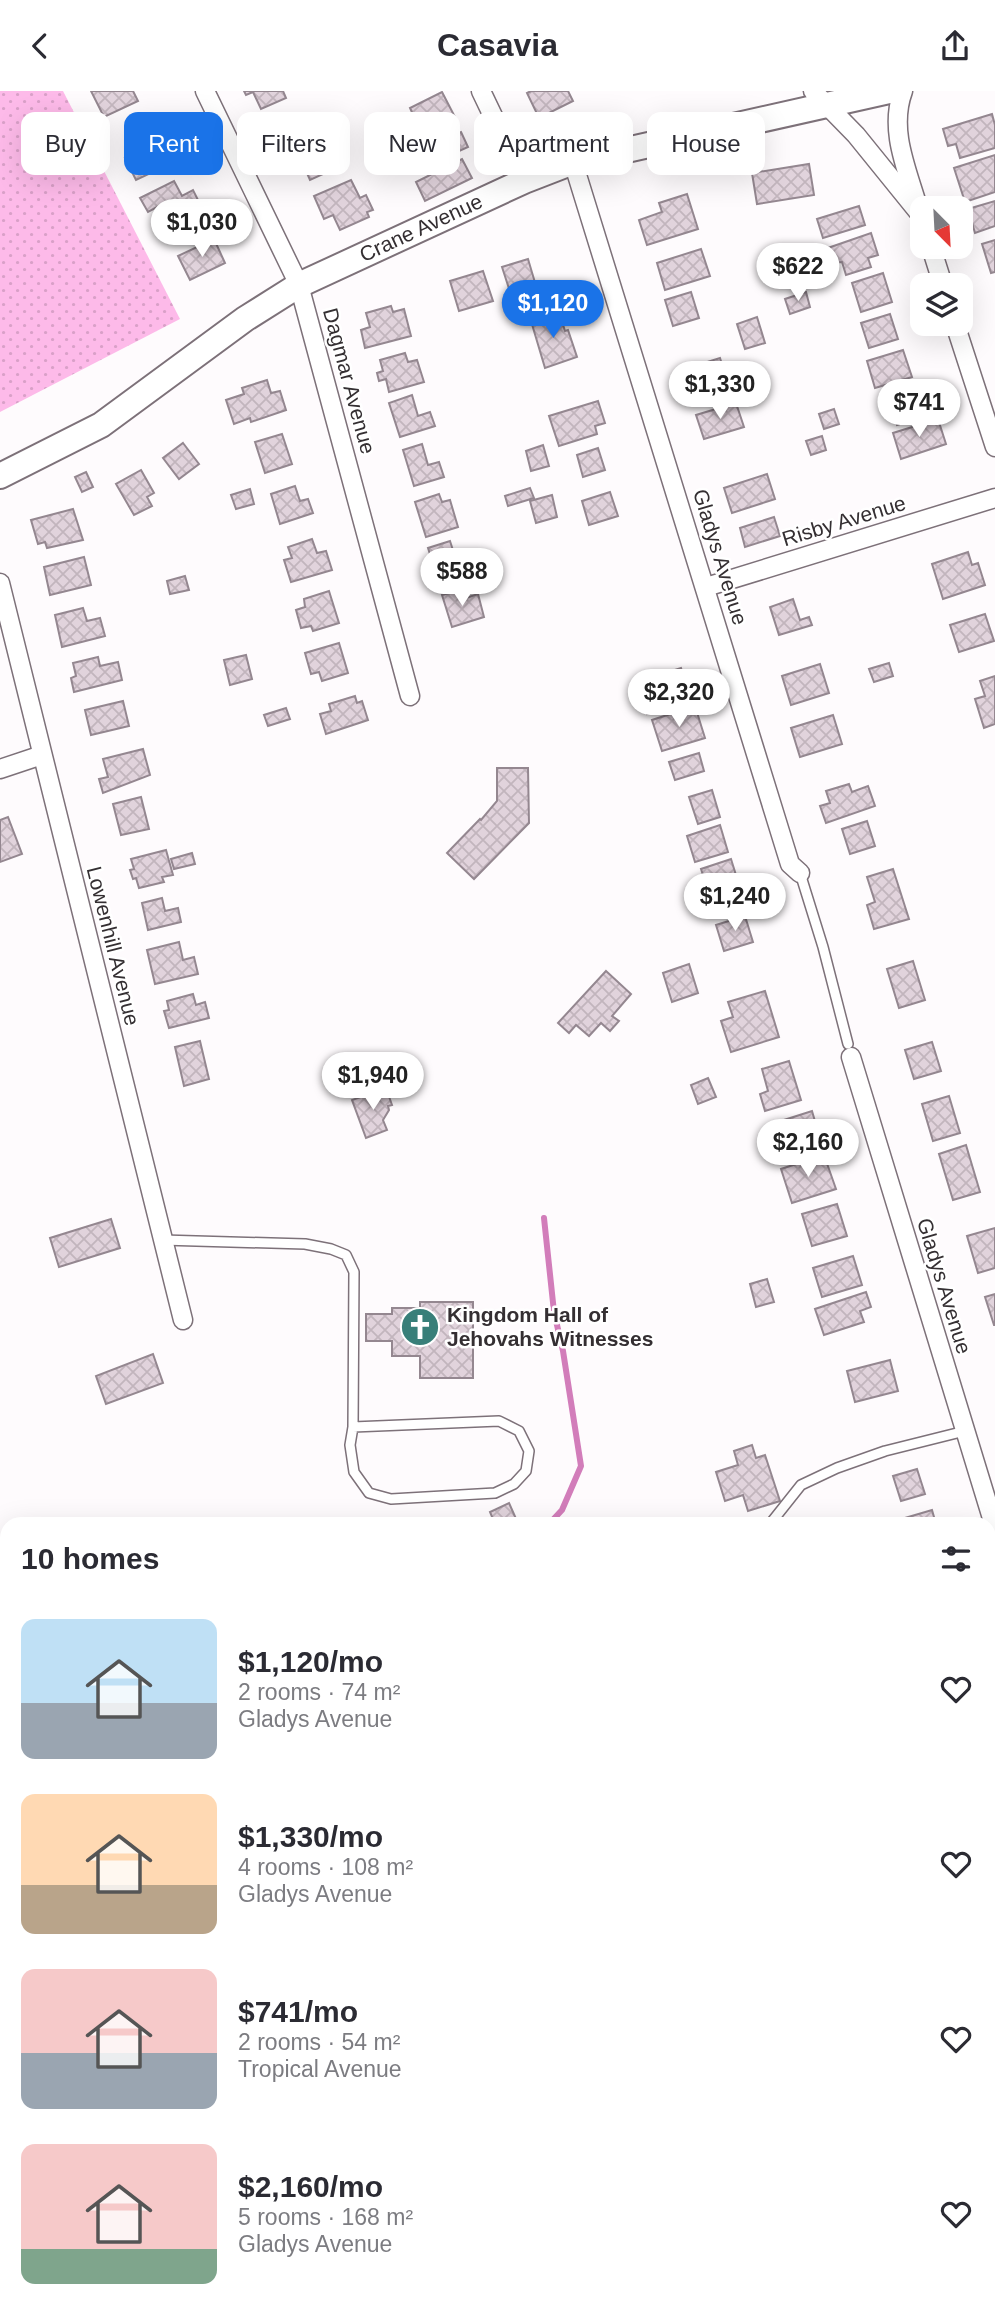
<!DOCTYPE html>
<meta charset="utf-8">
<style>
:root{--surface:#fff;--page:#f2f2f3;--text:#2b2b33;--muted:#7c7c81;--accent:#1a73e8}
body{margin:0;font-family:Arial,sans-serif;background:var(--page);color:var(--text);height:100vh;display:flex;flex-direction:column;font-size:26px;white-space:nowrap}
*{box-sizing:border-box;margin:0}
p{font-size:23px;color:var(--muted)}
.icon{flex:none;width:38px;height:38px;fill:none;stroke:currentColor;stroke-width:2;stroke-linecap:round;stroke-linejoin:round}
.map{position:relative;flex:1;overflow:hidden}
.drawer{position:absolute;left:0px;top:1426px;width:996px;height:800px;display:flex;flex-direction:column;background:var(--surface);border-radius:21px 21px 0 0;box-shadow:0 7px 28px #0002}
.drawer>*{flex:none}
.hud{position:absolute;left:21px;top:21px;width:954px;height:63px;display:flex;gap:14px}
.needle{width:46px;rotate:156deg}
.buttons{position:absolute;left:910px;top:105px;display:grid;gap:14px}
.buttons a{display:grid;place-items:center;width:63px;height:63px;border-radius:14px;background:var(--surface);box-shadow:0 7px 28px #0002;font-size:35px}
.price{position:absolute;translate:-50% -60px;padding:0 16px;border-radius:24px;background:#fff;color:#222;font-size:23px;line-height:46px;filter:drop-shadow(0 2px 4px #0008)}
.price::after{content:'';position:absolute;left:50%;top:42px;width:21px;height:16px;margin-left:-10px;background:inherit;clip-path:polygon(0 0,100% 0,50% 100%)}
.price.selected{background:var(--accent);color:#fff}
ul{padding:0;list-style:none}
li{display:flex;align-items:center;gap:21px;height:175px;padding:0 21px}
li span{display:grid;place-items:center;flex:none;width:196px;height:140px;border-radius:14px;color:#555}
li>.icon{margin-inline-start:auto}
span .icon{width:84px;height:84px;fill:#fffc;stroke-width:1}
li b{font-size:30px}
h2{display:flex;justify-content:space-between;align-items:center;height:84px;padding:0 21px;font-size:30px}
.chip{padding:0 24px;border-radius:14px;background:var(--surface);box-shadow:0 7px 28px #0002;font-size:24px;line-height:63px}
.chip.selected{background:var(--accent);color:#fff}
header{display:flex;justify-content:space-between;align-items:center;height:91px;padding:0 21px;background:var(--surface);font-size:32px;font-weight:700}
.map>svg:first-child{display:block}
.park{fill:url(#park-dots)}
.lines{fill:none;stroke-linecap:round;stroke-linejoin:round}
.stream{stroke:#d27dba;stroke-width:6}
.building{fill:url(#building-cross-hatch);stroke:#948790;stroke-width:2}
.lane-casing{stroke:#7d7179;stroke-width:12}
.street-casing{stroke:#7d7179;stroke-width:21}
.secondary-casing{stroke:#7d7179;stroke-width:28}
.lane{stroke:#fff;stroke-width:9}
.street{stroke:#fff;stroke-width:18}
.secondary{stroke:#fff;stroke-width:24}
.labels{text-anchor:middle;stroke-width:5;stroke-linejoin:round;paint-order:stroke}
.street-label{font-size:21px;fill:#342f32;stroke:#fff}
.poi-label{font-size:21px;font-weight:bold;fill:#342f32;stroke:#fff;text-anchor:start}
</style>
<header><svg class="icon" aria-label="back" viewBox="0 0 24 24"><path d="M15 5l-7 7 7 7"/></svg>Casavia<svg class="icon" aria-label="share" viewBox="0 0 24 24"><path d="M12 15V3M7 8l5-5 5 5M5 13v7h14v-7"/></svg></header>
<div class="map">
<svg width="995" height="2225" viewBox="0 0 995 2225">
<defs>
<pattern id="park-dots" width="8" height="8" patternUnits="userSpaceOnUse" patternTransform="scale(1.75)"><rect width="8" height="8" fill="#fdbae9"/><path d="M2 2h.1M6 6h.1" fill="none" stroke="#d9a0c8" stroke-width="1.8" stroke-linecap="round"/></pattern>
<pattern id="building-cross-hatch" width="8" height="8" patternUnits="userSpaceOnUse" patternTransform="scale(1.75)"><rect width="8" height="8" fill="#e1d3dc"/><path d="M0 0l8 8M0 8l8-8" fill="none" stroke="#c2b5bd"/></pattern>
</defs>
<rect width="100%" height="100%" fill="#fefbfd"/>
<g class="park">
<polygon points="0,0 63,0 180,228 0,321"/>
<polygon points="7,1812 7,2219 989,2219 989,1859 995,1857 995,2225 0,2225 0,1816"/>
</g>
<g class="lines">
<g class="stream">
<polyline points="544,1127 554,1221 563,1260 581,1375 562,1419 549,1433"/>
<polyline points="0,1796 7,1793"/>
</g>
</g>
<g class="building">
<polygon points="91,0 133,0 138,10 104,26"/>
<polygon points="244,0 283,0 286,7 261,18 253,1 246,4"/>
<polygon points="531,0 568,0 573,10 539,27 527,2"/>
<polygon points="442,1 456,28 443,34 445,36 416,51 406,32 415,28 410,17"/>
<polygon points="992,23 995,34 995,57 960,67 956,53 948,55 943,38"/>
<polygon points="461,41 468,56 435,71 427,53 452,42 453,45"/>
<polygon points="317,42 334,78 310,89 294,53"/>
<polygon points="164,47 176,70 136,89 125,67"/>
<polygon points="995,64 995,101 965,111 954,77"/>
<polygon points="462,68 472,87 425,110 416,91"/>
<polygon points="809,73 814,104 757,113 752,82"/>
<polygon points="351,89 360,107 366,104 373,119 367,121 369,126 340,139 333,124 324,128 314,105"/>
<polygon points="174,90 182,105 193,99 202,117 168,134 159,115 148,121 140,107"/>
<polygon points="687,103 698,138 647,154 639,129 662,121 659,112"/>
<polygon points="995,110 995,135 975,142 968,118"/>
<polygon points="859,115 865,134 823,147 817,128"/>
<polygon points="871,142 878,164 868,167 871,176 846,184 842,171 829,172 825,158"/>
<polygon points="214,148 225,172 190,189 178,165"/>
<polygon points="995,149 995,181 991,182 982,153"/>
<polygon points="701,158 710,185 665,199 657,172"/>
<polygon points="528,168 539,205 514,213 502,176"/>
<polygon points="483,180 493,210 459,220 450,190"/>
<polygon points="883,182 892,211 861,221 852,192"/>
<polygon points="691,201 699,227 673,235 665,209"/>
<polygon points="806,201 810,216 790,223 785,208"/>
<polygon points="391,215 393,221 404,218 411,245 365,257 361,239 370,236 366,222"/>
<polygon points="559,221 565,240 568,239 577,266 545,277 531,230"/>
<polygon points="890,223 898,248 869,257 861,232"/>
<polygon points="757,226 765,252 745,258 737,233"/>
<polygon points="903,259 912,286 875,297 867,270"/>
<polygon points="405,262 408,271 417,269 424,291 389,301 386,288 379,290 377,282 383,280 380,269"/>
<polygon points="720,267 731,303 697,314 685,278"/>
<polygon points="267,289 271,302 280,300 286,319 251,331 250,327 234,333 226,309 244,303 242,297"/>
<polygon points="923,296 932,323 897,334 889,307"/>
<polygon points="412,304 418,325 430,321 435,335 400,346 389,312"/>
<polygon points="598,310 605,332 595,335 597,343 559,355 549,325"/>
<polygon points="736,312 744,336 704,348 696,324"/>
<polygon points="834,318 839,333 824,338 819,323"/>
<polygon points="938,328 946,353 901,368 893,342"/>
<polygon points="282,343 292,373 265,382 255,351"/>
<polygon points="822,345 826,359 811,364 806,350"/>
<polygon points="183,352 199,373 179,388 163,367"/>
<polygon points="422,353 428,374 439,371 444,386 414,395 403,359"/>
<polygon points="543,354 549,375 531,380 526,360"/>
<polygon points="598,357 605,379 583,386 577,364"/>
<polygon points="141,379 154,402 147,406 152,415 134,424 116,393"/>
<polygon points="86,381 93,396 82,401 75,386"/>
<polygon points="767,383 775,408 732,422 724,397"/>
<polygon points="295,395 300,410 308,408 313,422 280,433 271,403"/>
<polygon points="530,397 534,407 508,415 505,405"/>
<polygon points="250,398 254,413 236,418 231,404"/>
<polygon points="610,401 618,425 589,434 582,410"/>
<polygon points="439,403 442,411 450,409 458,436 426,446 415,411"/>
<polygon points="552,404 557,426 536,432 530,410"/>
<polygon points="73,418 83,449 47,457 45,451 38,453 31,429"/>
<polygon points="774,426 780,445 745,456 740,437"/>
<polygon points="312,448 317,462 326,460 332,479 291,491 284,469 292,467 288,456"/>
<polygon points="450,450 460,481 438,488 428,457"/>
<polygon points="968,461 972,474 978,472 985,494 943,508 932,473"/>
<polygon points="84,466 91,494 50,504 44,476"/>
<polygon points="185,485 189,499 170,503 167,490"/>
<polygon points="463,498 466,507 478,503 484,526 452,536 442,504"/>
<polygon points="329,500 339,532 313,540 311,535 301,537 296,519 305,516 304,508"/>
<polygon points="793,508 800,529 809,526 812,534 779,544 770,516"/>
<polygon points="83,517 87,530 100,527 105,545 62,556 55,524"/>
<polygon points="985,523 994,550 959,561 950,534"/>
<polygon points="339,552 348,582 322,590 319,581 311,583 305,562"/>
<polygon points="246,564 252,588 230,594 224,569"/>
<polygon points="98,566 100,575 118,571 122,589 74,601 71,587 76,585 73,572"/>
<polygon points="889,572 893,585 874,591 869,578"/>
<polygon points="820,573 829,602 791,614 782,585"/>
<polygon points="681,577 691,609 647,623 637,591"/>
<polygon points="995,585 995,633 984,637 975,608 985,605 980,590"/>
<polygon points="355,605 357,612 362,610 368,629 326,643 320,623 331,620 329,613"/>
<polygon points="123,610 129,635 91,644 85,619"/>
<polygon points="695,615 705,647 662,660 652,629"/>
<polygon points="286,617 290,628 268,635 264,624"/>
<polygon points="833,624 842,653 800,666 791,637"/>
<polygon points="143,658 150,684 103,702 99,688 108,686 103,668"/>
<polygon points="699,662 704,680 675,689 669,671"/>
<polygon points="497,677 528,677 529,732 474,788 447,762 480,728 481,729 497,710"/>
<polygon points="849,693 852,701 868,695 875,715 826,732 820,715 830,712 826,700"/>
<polygon points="712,699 720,726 698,733 689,706"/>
<polygon points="141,706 149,738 121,744 113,713"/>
<polygon points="8,726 22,763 0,771 0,729"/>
<polygon points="867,730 875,755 850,763 842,738"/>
<polygon points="720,734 728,761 695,771 687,745"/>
<polygon points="166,759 173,784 162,786 164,791 139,797 136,787 133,788 130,779 134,778 131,768"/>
<polygon points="192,762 195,773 174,778 171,768"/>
<polygon points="731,768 740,797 710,806 701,778"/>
<polygon points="893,778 909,828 874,838 867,814 875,811 867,786"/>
<polygon points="162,807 165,820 178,817 181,831 148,839 142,812"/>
<polygon points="745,825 753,851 724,860 716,834"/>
<polygon points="179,851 183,869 194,866 198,883 155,893 147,859"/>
<polygon points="913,870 925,909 899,917 887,878"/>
<polygon points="689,873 698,902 672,911 663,882"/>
<polygon points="606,880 631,903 612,925 619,930 610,940 601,932 589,945 576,934 569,942 558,932"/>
<polygon points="765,900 779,946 731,961 721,930 733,926 728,911"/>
<polygon points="193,903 196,914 205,911 209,927 169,937 164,920 169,919 167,910"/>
<polygon points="200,950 209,988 184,995 175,956"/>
<polygon points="932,951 941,980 914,988 905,959"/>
<polygon points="789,970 801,1009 765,1020 760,1003 768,1000 762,978"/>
<polygon points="708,987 716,1006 698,1013 691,994"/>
<polygon points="386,997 392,1014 388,1015 389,1019 383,1029 387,1039 366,1047 352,1009"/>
<polygon points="949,1005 960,1042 933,1050 922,1013"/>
<polygon points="812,1020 823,1058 795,1067 784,1029"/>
<polygon points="966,1054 980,1101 953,1109 939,1063"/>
<polygon points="824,1064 836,1098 792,1112 781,1078"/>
<polygon points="837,1113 847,1145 812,1155 802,1123"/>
<polygon points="111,1128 120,1157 59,1176 50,1147"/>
<polygon points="995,1137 995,1177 978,1182 967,1145"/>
<polygon points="853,1165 862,1194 822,1206 813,1177"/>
<polygon points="767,1188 774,1211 756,1216 750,1193"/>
<polygon points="866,1201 871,1216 860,1220 864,1231 824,1244 815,1218"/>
<polygon points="995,1203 995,1234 994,1234 985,1206"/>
<polygon points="420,1211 473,1211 473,1287 420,1287 420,1265 392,1265 392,1250 366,1250 366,1223 392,1223 392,1217 420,1217"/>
<polygon points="153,1263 163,1292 106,1313 96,1285"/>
<polygon points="890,1269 898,1300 855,1311 847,1280"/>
<polygon points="752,1354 756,1367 765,1364 780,1410 748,1420 743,1404 725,1410 716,1381 738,1374 734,1360"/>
<polygon points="917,1378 925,1403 901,1410 893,1385"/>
<polygon points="509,1412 517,1430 510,1433 495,1433 490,1421"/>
<polygon points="932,1419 936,1433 907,1433 905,1427"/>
<polygon points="995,1653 995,1679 989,1681 989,1655"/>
</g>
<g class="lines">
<g class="lane-casing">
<g id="lane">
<polyline points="800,782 823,856 848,953"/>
<polyline points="162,1149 305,1153 331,1158 346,1164 354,1181 353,1336 350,1354 354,1381 369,1402 391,1408 495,1402 514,1393 526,1380 529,1360 519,1340 499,1330 353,1336"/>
<polyline points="770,1433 801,1394 837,1377 885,1360 965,1340"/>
</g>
</g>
<g class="street-casing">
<g id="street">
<polyline points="205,0 299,194 410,605"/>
<polyline points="481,0 524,90"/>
<polyline points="813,0 856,44 920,123 922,129"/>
<path d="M903,0C889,38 906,76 917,113"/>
<polyline points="573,71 790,773 800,782"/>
<polyline points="931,156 943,194"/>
<polyline points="955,233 995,356"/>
<polyline points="0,492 183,1229"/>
<polyline points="706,496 995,407"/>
<polyline points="0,678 42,664"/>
<polyline points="851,966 995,1437"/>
</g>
</g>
<g class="secondary-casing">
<polyline id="secondary" points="0,385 101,334 245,228 299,194 524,90 573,71 889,0"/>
</g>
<use href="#lane" class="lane"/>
<use href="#street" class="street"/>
<use href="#secondary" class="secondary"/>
</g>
<defs>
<g id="church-disc" transform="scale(2.0125)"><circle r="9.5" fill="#387f79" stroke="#fff"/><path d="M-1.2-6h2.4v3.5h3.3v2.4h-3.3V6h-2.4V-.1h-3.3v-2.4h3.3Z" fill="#fff"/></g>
</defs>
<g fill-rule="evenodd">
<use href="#church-disc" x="420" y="1236"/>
</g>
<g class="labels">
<g class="street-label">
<text transform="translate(421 137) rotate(-25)" y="7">Crane Avenue</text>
<text transform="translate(349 290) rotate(75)" y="7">Dagmar Avenue</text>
<text transform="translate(844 430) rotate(-17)" y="7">Risby Avenue</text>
<text transform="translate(720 466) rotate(73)" y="7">Gladys Avenue</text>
<text transform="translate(113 855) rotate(76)" y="7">Lowenhill Avenue</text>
<text transform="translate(944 1195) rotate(73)" y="7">Gladys Avenue</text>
</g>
<g class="poi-label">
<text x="447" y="1231">Kingdom Hall of<tspan x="447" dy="24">Jehovahs Witnesses</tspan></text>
</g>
</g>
</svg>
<div class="buttons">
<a><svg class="needle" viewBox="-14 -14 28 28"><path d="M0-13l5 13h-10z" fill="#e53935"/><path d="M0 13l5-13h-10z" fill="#7c7c81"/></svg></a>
<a><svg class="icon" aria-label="layers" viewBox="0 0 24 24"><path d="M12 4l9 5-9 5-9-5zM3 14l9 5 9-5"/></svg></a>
</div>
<b class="price" style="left:202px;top:168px">$1,030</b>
<b class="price" style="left:798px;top:212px">$622</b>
<b class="price selected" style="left:553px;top:249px">$1,120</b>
<b class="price" style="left:720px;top:330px">$1,330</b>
<b class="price" style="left:919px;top:348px">$741</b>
<b class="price" style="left:462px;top:517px">$588</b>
<b class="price" style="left:679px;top:638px">$2,320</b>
<b class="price" style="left:735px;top:842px">$1,240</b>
<b class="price" style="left:373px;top:1021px">$1,940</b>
<b class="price" style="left:808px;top:1088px">$2,160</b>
<div class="hud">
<a class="chip">Buy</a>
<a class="chip selected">Rent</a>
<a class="chip">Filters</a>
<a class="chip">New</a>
<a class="chip">Apartment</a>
<a class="chip">House</a>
</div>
<section class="drawer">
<h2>10 homes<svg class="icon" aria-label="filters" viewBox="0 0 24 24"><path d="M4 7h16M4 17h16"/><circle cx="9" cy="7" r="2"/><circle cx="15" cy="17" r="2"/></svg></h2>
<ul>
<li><span style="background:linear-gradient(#bfe0f5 60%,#9aa5b1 0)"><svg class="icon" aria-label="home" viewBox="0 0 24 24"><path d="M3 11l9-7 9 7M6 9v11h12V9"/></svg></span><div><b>$1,120/mo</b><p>2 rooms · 74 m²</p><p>Gladys Avenue</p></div><svg class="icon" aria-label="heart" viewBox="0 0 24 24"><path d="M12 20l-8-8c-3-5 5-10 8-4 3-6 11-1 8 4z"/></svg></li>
<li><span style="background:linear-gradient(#ffd9b3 65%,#b9a48a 0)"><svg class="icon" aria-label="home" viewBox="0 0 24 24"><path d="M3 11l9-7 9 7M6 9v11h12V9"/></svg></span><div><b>$1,330/mo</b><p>4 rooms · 108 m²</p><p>Gladys Avenue</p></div><svg class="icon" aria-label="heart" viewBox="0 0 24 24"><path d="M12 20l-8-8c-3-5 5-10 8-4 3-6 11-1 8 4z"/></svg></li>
<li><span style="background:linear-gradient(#f6c9c9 60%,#9aa5b1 0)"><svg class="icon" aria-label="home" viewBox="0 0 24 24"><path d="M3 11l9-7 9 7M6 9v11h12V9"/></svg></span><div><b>$741/mo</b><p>2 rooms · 54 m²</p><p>Tropical Avenue</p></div><svg class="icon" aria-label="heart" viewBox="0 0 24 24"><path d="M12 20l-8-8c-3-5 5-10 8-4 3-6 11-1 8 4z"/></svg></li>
<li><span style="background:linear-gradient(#f6c9c9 75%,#7fa58c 0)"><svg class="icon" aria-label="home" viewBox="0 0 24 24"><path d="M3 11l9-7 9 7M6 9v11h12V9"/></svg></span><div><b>$2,160/mo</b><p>5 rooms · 168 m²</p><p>Gladys Avenue</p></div><svg class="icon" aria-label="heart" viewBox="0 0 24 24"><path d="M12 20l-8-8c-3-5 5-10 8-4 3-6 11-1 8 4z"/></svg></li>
</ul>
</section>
</div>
